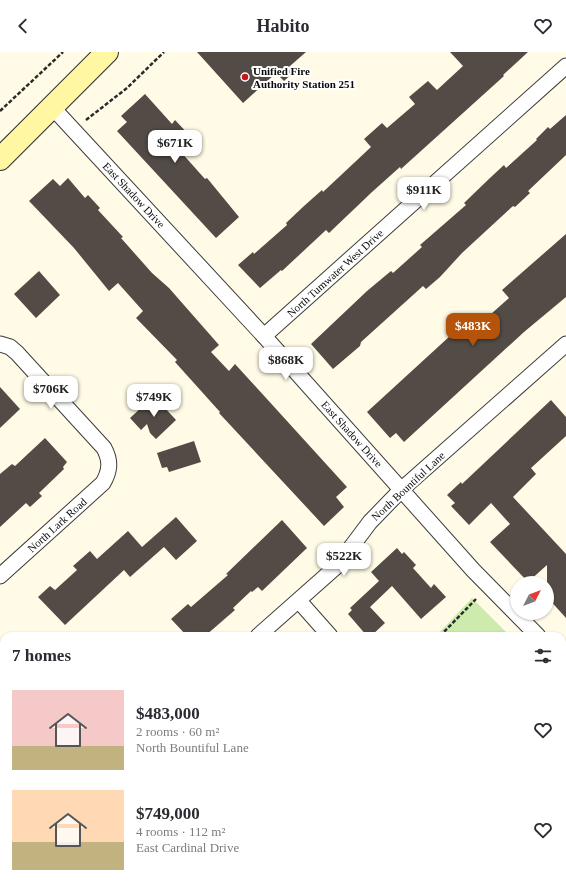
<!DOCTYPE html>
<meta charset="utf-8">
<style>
:root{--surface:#fff;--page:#f7f7f7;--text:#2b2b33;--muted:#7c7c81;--accent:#b45309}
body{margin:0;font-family:"Times New Roman",serif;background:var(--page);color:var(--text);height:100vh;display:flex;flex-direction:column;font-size:15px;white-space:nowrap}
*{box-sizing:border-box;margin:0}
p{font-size:13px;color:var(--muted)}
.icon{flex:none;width:22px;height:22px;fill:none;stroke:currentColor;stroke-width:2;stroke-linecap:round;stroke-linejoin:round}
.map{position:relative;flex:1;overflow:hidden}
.panel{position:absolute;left:0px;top:580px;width:566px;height:256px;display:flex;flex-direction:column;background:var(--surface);border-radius:12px 12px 0 0;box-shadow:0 1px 3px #0004}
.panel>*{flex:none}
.needle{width:26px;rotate:48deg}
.controls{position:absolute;left:510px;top:524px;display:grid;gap:8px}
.controls a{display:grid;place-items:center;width:44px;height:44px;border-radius:50%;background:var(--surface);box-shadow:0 1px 3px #0004;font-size:20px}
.price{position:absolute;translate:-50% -34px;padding:0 9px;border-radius:8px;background:#fff;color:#222;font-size:13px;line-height:26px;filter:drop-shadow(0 1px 2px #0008)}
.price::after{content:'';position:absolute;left:50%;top:24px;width:12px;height:9px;margin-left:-6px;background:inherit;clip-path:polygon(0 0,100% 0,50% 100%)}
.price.selected{background:var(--accent);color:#fff}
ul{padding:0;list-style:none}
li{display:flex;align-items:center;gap:12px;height:100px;padding:0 12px}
li span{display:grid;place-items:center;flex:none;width:112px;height:80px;border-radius:0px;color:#555}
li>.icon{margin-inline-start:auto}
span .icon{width:48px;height:48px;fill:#fffc;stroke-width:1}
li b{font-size:17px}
h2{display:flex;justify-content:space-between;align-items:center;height:48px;padding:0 12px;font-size:17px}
header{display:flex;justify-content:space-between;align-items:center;height:52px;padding:0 12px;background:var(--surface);font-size:18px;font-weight:700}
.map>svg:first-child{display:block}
.green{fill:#ccebad}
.building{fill:#534b45}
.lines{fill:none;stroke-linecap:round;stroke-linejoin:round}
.street-casing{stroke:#3c3c3c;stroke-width:17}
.secondary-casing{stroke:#2b2b2b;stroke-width:24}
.path{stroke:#2b2b2b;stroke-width:2.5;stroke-dasharray:4 2;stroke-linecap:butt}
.street{stroke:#fff;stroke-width:15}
.secondary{stroke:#fff7a1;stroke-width:22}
.poi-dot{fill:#c2191c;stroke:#fff;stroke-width:1.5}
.labels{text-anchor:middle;stroke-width:4;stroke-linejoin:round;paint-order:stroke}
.poi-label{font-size:11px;font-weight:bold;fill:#090909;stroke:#fff;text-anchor:start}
.street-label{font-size:11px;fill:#090909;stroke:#fff}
</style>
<header><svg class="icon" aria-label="back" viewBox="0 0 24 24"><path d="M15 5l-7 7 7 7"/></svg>Habito<svg class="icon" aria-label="heart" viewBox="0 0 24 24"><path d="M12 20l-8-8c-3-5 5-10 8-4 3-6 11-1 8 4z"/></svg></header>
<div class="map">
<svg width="566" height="836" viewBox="0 0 566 836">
<rect width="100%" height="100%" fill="#fffbe6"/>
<polygon class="green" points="472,546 510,584 436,584"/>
<g class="building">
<polygon points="197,0 306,0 290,14 295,19 284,29 276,21 243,51"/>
<polygon points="450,0 528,0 503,23 504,24 401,117 400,115 372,140 329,181 326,178 282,219 281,218 260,236 238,213 253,200 254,202 287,173 286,171 304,154 322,138 323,140 371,95 364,87 382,71 387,76 415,52 409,45 428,29 437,38 463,14"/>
<polygon points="145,42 172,72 175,68 192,86 180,99 205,127 207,126 239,165 216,186 117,79 127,70 121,64"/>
<polygon points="566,63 566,103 528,139 530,141 515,155 513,154 462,201 440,225 426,237 423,234 361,290 360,294 333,317 311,292 367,239 391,219 393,221 422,195 420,193 466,153 464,151 491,125 504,113 506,116 537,88 536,87 548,75 550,77"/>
<polygon points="68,126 85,146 88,143 100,156 98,158 123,185 121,186 152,221 169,236 219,293 211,300 229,319 235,312 347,435 336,445 344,455 324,474 219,361 220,360 175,310 177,308 136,266 143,259 118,231 109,239 74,196 29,149 53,127 60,134"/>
<polygon points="566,182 566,245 524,280 404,390 396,381 390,386 367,360 474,262 482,270 509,246 502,238"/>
<polygon points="39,219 60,243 36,266 14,242"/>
<polygon points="0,335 20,357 0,376"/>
<polygon points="154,344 176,368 156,387 150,381 147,372 141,378 130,366"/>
<polygon points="551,348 566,365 566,384 531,416 536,422 513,445 566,502 566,566 547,545 547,513 528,530 490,490 510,472 491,451 469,473 451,454 455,451 447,443 461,430 462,432"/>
<polygon points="45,386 67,410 63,415 64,417 39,441 42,444 30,455 26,451 0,475 0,422 12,412 15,414"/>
<polygon points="194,389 201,410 169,420 167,415 162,416 157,401"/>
<polygon points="176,465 197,489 176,508 164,495 130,525 124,518 65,573 38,545 50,534 55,538 77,518 73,514 90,499 97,507 128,479 142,495"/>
<polygon points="282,468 307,496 262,539 258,535 252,540 251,539 233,556 235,558 205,584 187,584 171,567 188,552 191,555 228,523 226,522"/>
<polygon points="397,496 402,502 404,500 416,513 413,516 431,536 434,532 446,545 421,567 392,534 370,555 385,571 371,584 367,584 348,562 352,558 350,556 379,529 371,520"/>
</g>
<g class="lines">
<g class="street-casing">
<g id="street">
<polyline points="53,56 264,284 473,518 538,584"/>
<polyline points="264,284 566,14"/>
<path d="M0,292L10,295L17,301L104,396C111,409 110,419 103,431L0,524"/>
<polyline points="299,549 330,584"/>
<polyline points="258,584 337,514 370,470 402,437 566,292"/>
<polyline points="562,608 566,612"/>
<polyline points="0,660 4,662"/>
<polyline points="562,679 566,676"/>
<polyline points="0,831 4,827"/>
<polyline points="517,832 521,836"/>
<polyline points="383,836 388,832"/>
</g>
</g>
<g class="secondary-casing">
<polyline id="secondary" points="0,107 107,0"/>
</g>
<g class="path">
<polyline points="0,59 63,0"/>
<polyline points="86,68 127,36 164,0"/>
<polyline points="440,584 476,547"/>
<polyline points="147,836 152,832"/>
</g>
<use href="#street" class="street"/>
<use href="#secondary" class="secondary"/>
</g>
<circle class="poi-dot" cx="245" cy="25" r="4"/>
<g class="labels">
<g class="poi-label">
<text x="253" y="23">Unified Fire<tspan x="253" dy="13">Authority Station 251</tspan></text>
</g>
<g class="street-label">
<text transform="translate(134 143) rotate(47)" y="4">East Shadow Drive</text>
<text transform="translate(335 221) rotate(-42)" y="4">North Tumwater West Drive</text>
<text transform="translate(352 382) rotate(48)" y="4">East Shadow Drive</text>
<text transform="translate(408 434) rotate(-43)" y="4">North Bountiful Lane</text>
<text transform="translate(57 473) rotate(-42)" y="4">North Lark Road</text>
</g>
</g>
</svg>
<div class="controls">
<a><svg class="needle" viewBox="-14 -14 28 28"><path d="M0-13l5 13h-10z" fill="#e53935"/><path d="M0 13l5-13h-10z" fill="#7c7c81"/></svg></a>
</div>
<b class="price" style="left:175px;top:112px">$671K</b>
<b class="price" style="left:424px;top:159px">$911K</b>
<b class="price selected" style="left:473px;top:295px">$483K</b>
<b class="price" style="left:286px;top:329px">$868K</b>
<b class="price" style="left:51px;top:358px">$706K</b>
<b class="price" style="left:154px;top:366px">$749K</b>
<b class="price" style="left:344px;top:525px">$522K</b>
<section class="panel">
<h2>7 homes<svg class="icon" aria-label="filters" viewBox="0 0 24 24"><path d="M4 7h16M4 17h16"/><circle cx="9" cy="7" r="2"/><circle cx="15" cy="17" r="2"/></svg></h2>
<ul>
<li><span style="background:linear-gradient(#f6c9c9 70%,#c2b280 0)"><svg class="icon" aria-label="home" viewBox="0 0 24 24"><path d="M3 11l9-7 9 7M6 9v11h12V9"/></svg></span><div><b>$483,000</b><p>2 rooms · 60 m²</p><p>North Bountiful Lane</p></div><svg class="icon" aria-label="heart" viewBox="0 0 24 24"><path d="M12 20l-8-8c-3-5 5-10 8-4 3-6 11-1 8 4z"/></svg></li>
<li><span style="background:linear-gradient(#ffd9b3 65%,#c2b280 0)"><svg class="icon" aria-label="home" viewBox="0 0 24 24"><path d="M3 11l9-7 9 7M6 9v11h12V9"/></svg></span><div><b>$749,000</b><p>4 rooms · 112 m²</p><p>East Cardinal Drive</p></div><svg class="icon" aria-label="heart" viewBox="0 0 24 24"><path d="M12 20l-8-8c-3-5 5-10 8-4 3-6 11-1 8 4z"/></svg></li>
</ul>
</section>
</div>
